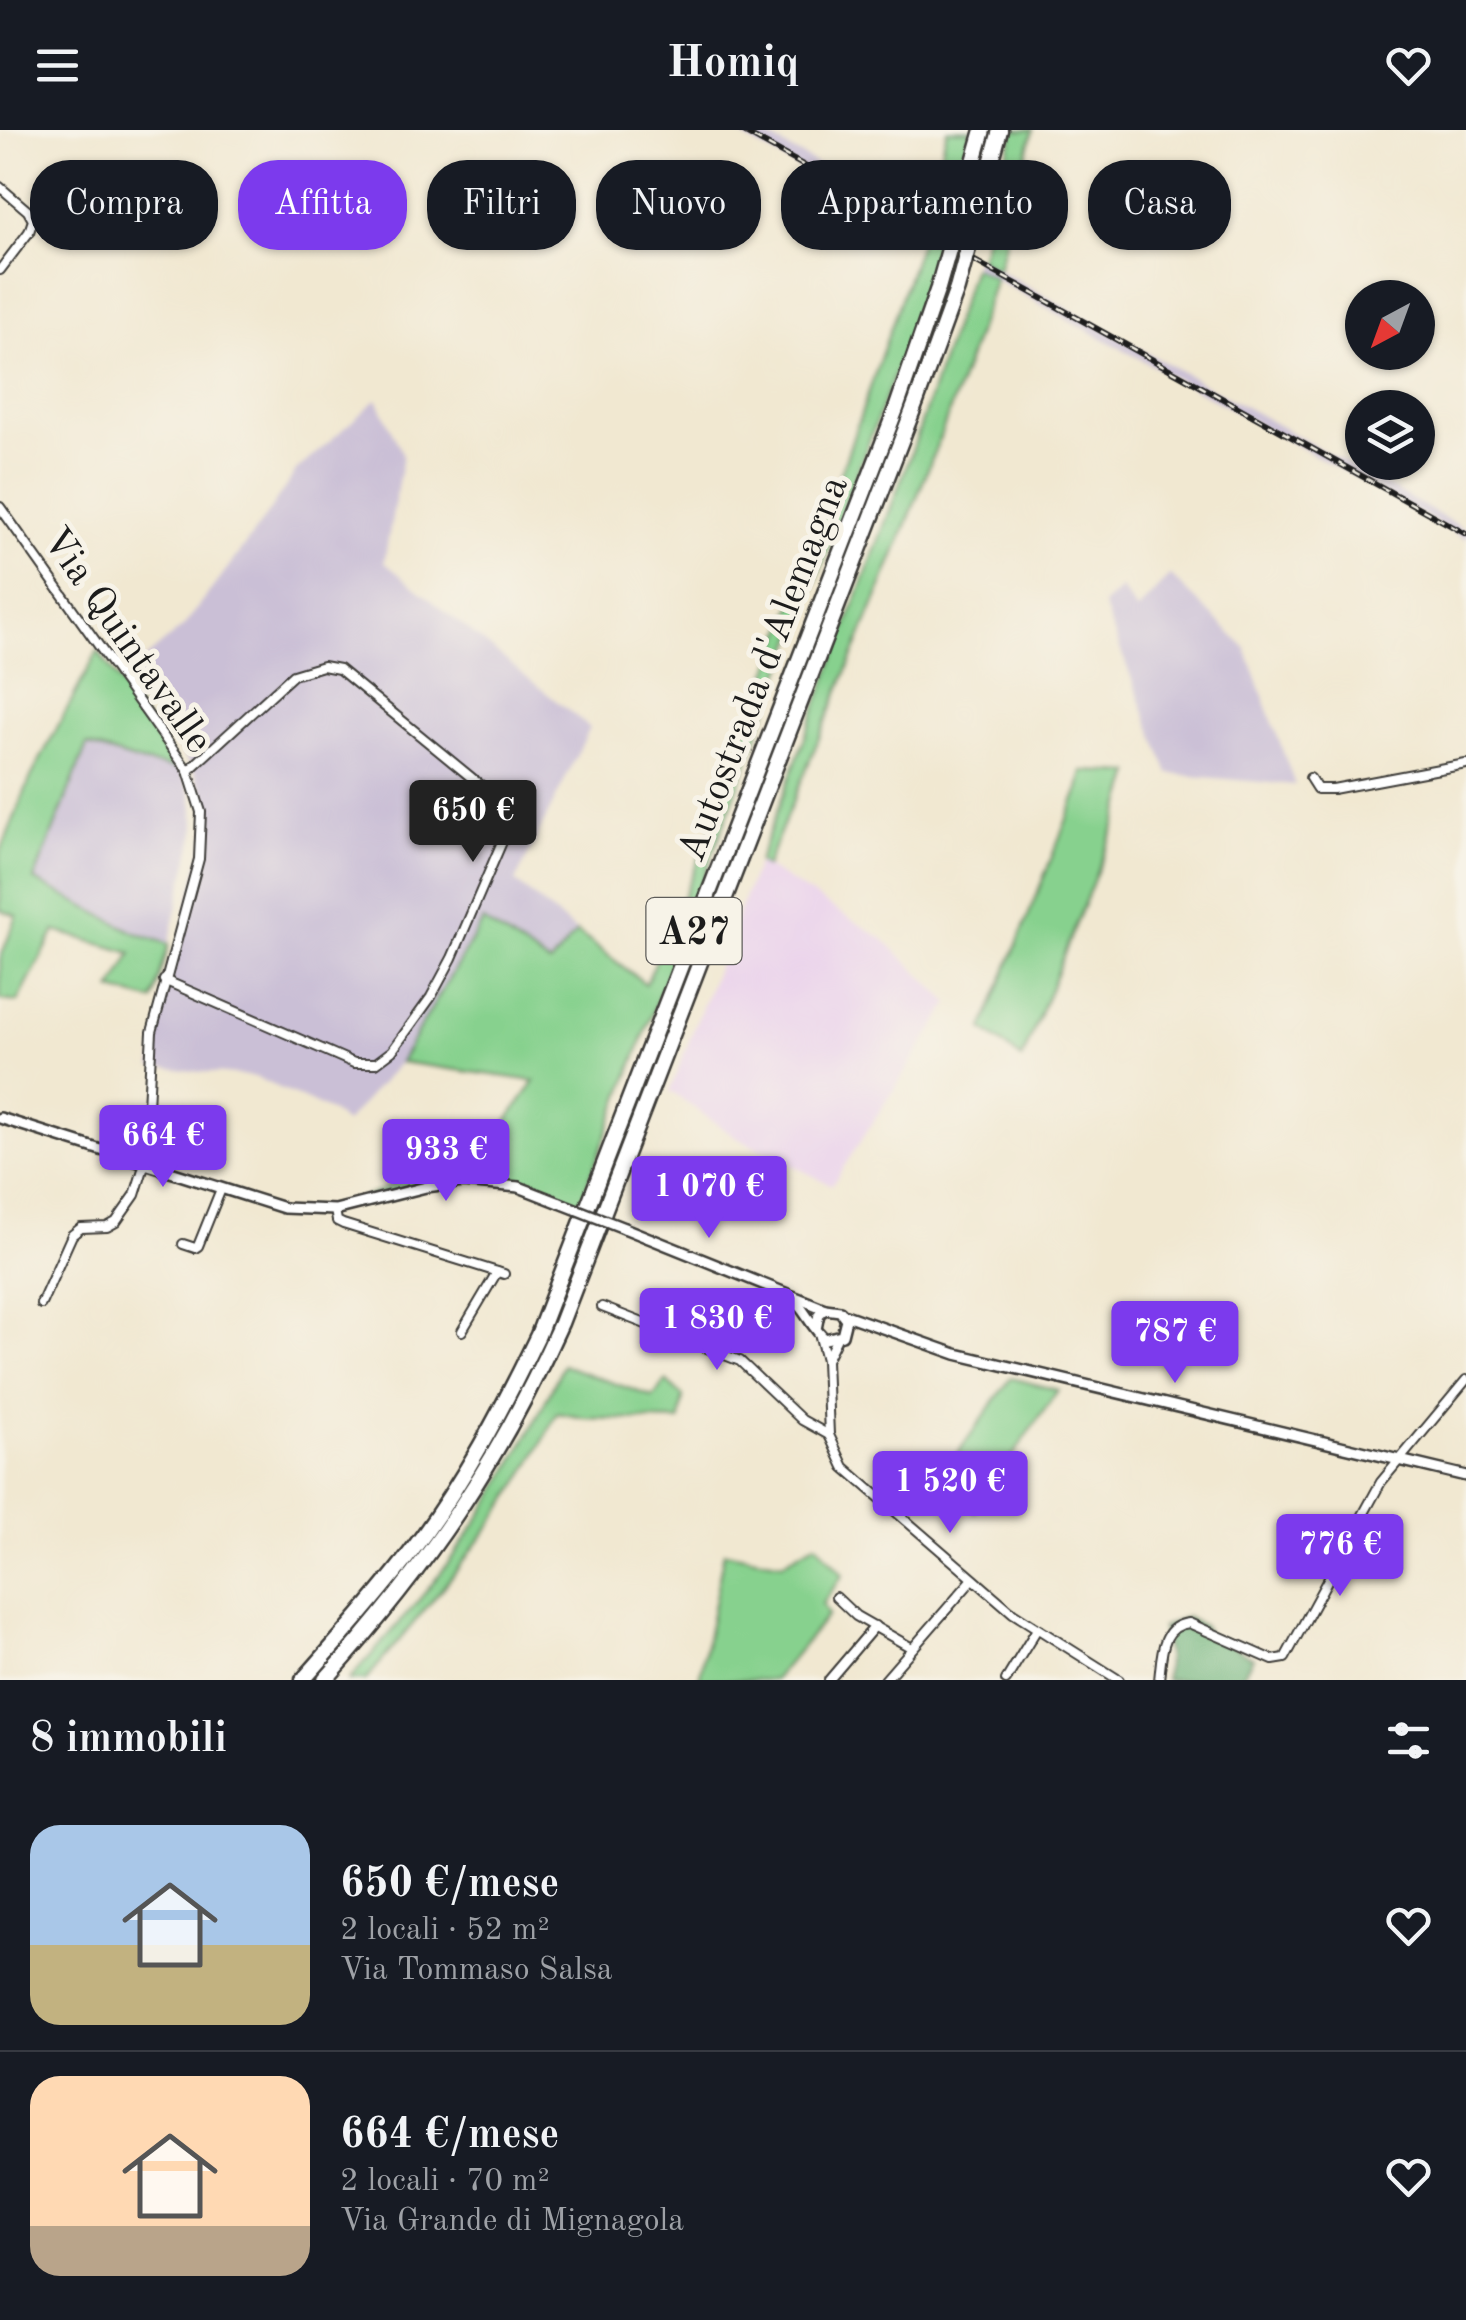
<!DOCTYPE html>
<html lang="it">
<meta charset="utf-8">
<style>
:root{--surface:#171b24;--page:#20242c;--text:#f1f3f6;--muted:#9ea1a6;--line:#363941;--accent:#7c3aed}
body{margin:0;font-family:"Old Standard TT",serif;background:var(--page);color:var(--text);height:100vh;display:flex;flex-direction:column;font-size:38px;white-space:nowrap}
*{box-sizing:border-box;margin:0}
p{font-size:32px;color:var(--muted)}
.icon{flex:none;width:55px;height:55px;fill:none;stroke:currentColor;stroke-width:2;stroke-linecap:round;stroke-linejoin:round}
.map{position:relative;height:1550px;overflow:hidden}
.panel{display:flex;flex-direction:column;background:var(--surface);flex:1}
.panel>*{flex:none}
.top-card{position:absolute;left:30px;top:30px;width:1408px;height:90px;display:flex;gap:20px}
.needle{width:65px;rotate:221deg}
.tools{position:absolute;left:1345px;top:150px;display:grid;gap:20px}
.tools a{display:grid;place-items:center;width:90px;height:90px;border-radius:50%;background:var(--surface);box-shadow:0 2px 8px #0004;font-size:50px}
.price{position:absolute;translate:-50% -85px;padding:0 22px;border-radius:10px;background:var(--accent);color:#fff;font-size:32px;line-height:65px;filter:drop-shadow(0 2px 5px #0008)}
.price::after{content:'';position:absolute;left:50%;top:60px;width:30px;height:22px;margin-left:-15px;background:inherit;clip-path:polygon(0 0,100% 0,50% 100%)}
.price.on{background:#222;color:#fff}
ul{padding:0;list-style:none}
li{display:flex;align-items:center;gap:30px;height:250px;padding:0 30px}
li+li{border-top:2px solid var(--line)}
li span{display:grid;place-items:center;flex:none;width:280px;height:200px;border-radius:30px;color:#555}
li>.icon{margin-inline-start:auto}
span .icon{width:120px;height:120px;fill:#fffc;stroke-width:1}
li b{font-size:42px}
h2{display:flex;justify-content:space-between;align-items:center;height:120px;padding:0 30px;font-size:42px}
.tag{padding:0 35px;border-radius:40px;background:var(--surface);box-shadow:0 2px 8px #0004;font-size:35px;line-height:90px}
.tag.on{background:var(--accent);color:#fff}
header{display:flex;justify-content:space-between;align-items:center;height:130px;padding:0 30px;background:var(--surface);font-size:45px;font-weight:700}
.map>svg:first-child{display:block}
.built{fill:#ead1ec}
.industrial{fill:#cabfd6}
.green{fill:#87d18e;stroke:#527655;stroke-width:2.5}
.forest{fill:#6db379;stroke:#44684a;stroke-width:2.5}
.lines{fill:none;stroke-linecap:round;stroke-linejoin:round}
.minor-casing{stroke:#3c3b37;stroke-width:12}
.tertiary-casing{stroke:#3c3b37;stroke-width:14}
.motorway-casing{stroke:#3c3b37;stroke-width:19}
.minor{stroke:#fff;stroke-width:8}
.tertiary{stroke:#fff;stroke-width:9}
.motorway{stroke:#fff;stroke-width:14}
.rail-casing{stroke:#1c1c1c;stroke-width:6}
.rail{stroke:#f7f3e8;stroke-width:2.5;stroke-dasharray:8;stroke-linecap:butt}
.tertiary-bridge-casing{stroke:#3c3b37;stroke-width:14;stroke-linecap:butt}
.tertiary-bridge{stroke:#fff;stroke-width:9}
.labels{text-anchor:middle;stroke-width:10;stroke-linejoin:round;paint-order:stroke}
.shield{fill:#f7f3e8;stroke:#5e5c59;stroke-width:2.5}
.shield-label{font-size:38px;font-weight:bold;fill:#1c1c1c}
.street-label{font-size:40px;fill:#1c1c1c;stroke:#f7f3e8}
</style>
<header><svg class="icon" aria-label="menu" viewBox="0 0 24 24"><path d="M4 6h16M4 12h16M4 18h16"/></svg>Homiq<svg class="icon" aria-label="heart" viewBox="0 0 24 24"><path d="M12 20l-8-8c-3-5 5-10 8-4 3-6 11-1 8 4z"/></svg></header>
<div class="map">
<svg width="1466" height="1550" viewBox="0 0 1466 1550">
<rect width="100%" height="100%" fill="#f7f3e8"/>
<filter id="ink" filterUnits="userSpaceOnUse"><feTurbulence type="fractalNoise" baseFrequency=".01" numOctaves="2"/><feDisplacementMap in="SourceGraphic" scale="20" xChannelSelector="R" yChannelSelector="G"/><feConvolveMatrix kernelMatrix="1 2 1 2 8 2 1 2 1" color-interpolation-filters="sRGB"/></filter>
<filter id="wash" filterUnits="userSpaceOnUse"><feTurbulence type="fractalNoise" baseFrequency=".0048" numOctaves="4" result="noise"/><feDisplacementMap in="SourceGraphic" scale="40" xChannelSelector="R" yChannelSelector="G"/><feGaussianBlur stdDeviation="2.25" result="paint"/><feColorMatrix in="noise" values="0 0 0 0 0 0 0 0 0 0 0 0 0 0 0 0 0 1.4 0 .05"/><feComposite in="paint" operator="in"/></filter>
<g filter="url(#wash)">
<rect width="100%" height="100%" fill="#f1e8d1"/>
<polygon class="built" points="758,732 882,808 950,873 832,1055 737,1008 670,961"/>
<g class="industrial">
<polygon points="730,0 755,0 806,28 943,107 940,117"/>
<polygon points="976,127 1466,400 1466,409 973,137"/>
<polygon points="377,269 403,325 384,432 590,598 515,752 577,802 550,834 483,792 400,932 345,993 332,982 255,947 152,937 154,913 208,696 203,663 195,643 128,543 183,497 257,399 296,341"/>
<polygon points="1170,445 1246,518 1295,655 1169,644 1103,475 1121,459 1137,481"/>
<polygon points="87,615 141,632 180,639 191,665 196,697 169,814 136,803 34,751"/>
</g>
<g class="green">
<polygon points="947,0 971,0 943,107 923,96"/>
<polygon points="1014,0 1033,0 998,139 980,129"/>
<polygon points="922,107 940,117 915,190 580,1074 516,1052 461,1048 345,1076 419,1043 478,1033 535,951 400,932 483,791 550,834 577,802 646,854 708,708 837,354"/>
<path d="M973,137L995,148C932,348 845,542 766,737L758,732L911,324Z"/>
<polygon points="98,521 180,639 141,632 87,615 34,750 136,803 169,814 153,871 112,860 132,823 55,801 18,872 0,870 0,829 17,786 0,780 0,723 31,647"/>
<polygon points="1083,641 1132,643 1114,699 1022,929 983,899 1079,659"/>
<path d="M563,1235L653,1267L666,1251L683,1266L680,1291L584,1288L557,1283C511,1383 436,1466 366,1550H349C391,1503 433,1457 468,1405C505,1351 535,1294 563,1235Z"/>
<polygon points="1011,1248 1058,1260 991,1358 987,1356 975,1382 936,1354"/>
<polygon points="816,1413 843,1445 822,1474 828,1485 774,1550 699,1550 724,1422 782,1433"/>
</g>
<polygon class="forest" points="1186,1487 1203,1496 1209,1507 1221,1509 1253,1528 1240,1550 1165,1550 1167,1531 1162,1497"/>
</g>
<g filter="url(#ink)">
<g class="lines">
<g class="minor-casing">
<g id="minor">
<polyline points="0,57 28,81 33,90 29,102 0,140"/>
<polyline points="0,377 188,641 201,682 199,729 152,902 145,1033 135,1065 116,1092 107,1097 81,1098 72,1105 41,1174"/>
<polyline points="1310,648 1317,659 1333,659 1466,634"/>
<polyline points="164,850 354,933 376,933 392,921 431,867 452,828 508,698 507,685 489,662 339,539 323,536 293,545 188,641"/>
<polyline points="335,1080 337,1091 343,1094 504,1144"/>
<polyline points="183,1114 195,1118 198,1116 221,1059"/>
<polyline points="602,1177 740,1231 802,1290 829,1305"/>
<polyline points="462,1201 497,1142"/>
<polyline points="819,1203 826,1230 837,1208"/>
<polyline points="826,1230 829,1305 844,1337 1013,1483 1119,1550"/>
<polyline points="836,1467 856,1486 912,1518"/>
<polyline points="829,1550 875,1496"/>
<polyline points="885,1550 972,1450"/>
<polyline points="1006,1550 1037,1499"/>
<path d="M1159,1550C1162,1526 1160,1496 1189,1493L1273,1530L1285,1528L1381,1352L1466,1250"/>
</g>
</g>
<g class="tertiary-casing">
<g id="tertiary">
<polyline points="0,988 284,1078 335,1080 426,1057 463,1052 519,1057 560,1073"/>
<polyline points="624,1098 825,1179"/>
<path d="M791,1167C805,1179 811,1197 825,1209L842,1205L846,1189L840,1181L825,1179L819,1184L816,1199"/>
<polyline points="843,1184 956,1224 1466,1346"/>
</g>
</g>
<g class="motorway-casing">
<g id="motorway">
<path d="M303,1550C340,1508 377,1467 411,1422C462,1355 502,1280 538,1205L896,279L938,158L983,0"/>
<path d="M325,1550C428,1435 498,1334 561,1193L916,272L957,159L1000,0"/>
</g>
</g>
<use href="#minor" class="minor"/>
<use href="#tertiary" class="tertiary"/>
<use href="#motorway" class="motorway"/>
<g class="rail-casing">
<g id="rail">
<polyline points="740,0 941,112"/>
<polyline points="975,131 1466,404"/>
</g>
</g>
<use href="#rail" class="rail"/>
<g class="tertiary-bridge-casing">
<polyline id="tertiary-bridge" points="560,1073 624,1098"/>
</g>
<use href="#tertiary-bridge" class="tertiary-bridge"/>
</g>
</g>
<g class="labels">
<rect class="shield" x="646.5" y="768" width="95" height="66" rx="8"/>
<g class="shield-label">
<text x="694" y="814">A27</text>
</g>
<g class="street-label">
<text transform="translate(129 509) rotate(55)" y="14">Via Quintavalle</text>
<text transform="translate(761 538) rotate(-69)" y="14">Autostrada d'Alemagna</text>
</g>
</g>
</svg>
<div class="tools">
<a><svg class="needle" viewBox="-14 -14 28 28"><path d="M0-13l5 13h-10z" fill="#e53935"/><path d="M0 13l5-13h-10z" fill="#9ea1a6"/></svg></a>
<a><svg class="icon" aria-label="layers" viewBox="0 0 24 24"><path d="M12 4l9 5-9 5-9-5zM3 14l9 5 9-5"/></svg></a>
</div>
<b class="price on" style="left:473px;top:735px">650 €</b>
<b class="price" style="left:163px;top:1060px">664 €</b>
<b class="price" style="left:446px;top:1074px">933 €</b>
<b class="price" style="left:709px;top:1111px">1 070 €</b>
<b class="price" style="left:717px;top:1243px">1 830 €</b>
<b class="price" style="left:1175px;top:1256px">787 €</b>
<b class="price" style="left:950px;top:1406px">1 520 €</b>
<b class="price" style="left:1340px;top:1469px">776 €</b>
<div class="top-card">
<a class="tag">Compra</a>
<a class="tag on">Affitta</a>
<a class="tag">Filtri</a>
<a class="tag">Nuovo</a>
<a class="tag">Appartamento</a>
<a class="tag">Casa</a>
</div>
</div>
<section class="panel">
<h2>8 immobili<svg class="icon" aria-label="filters" viewBox="0 0 24 24"><path d="M4 7h16M4 17h16"/><circle cx="9" cy="7" r="2"/><circle cx="15" cy="17" r="2"/></svg></h2>
<ul>
<li><span style="background:linear-gradient(#a9c7e8 60%,#c2b280 0)"><svg class="icon" aria-label="home" viewBox="0 0 24 24"><path d="M3 11l9-7 9 7M6 9v11h12V9"/></svg></span><div><b>650 €/mese</b><p>2 locali · 52 m²</p><p>Via Tommaso Salsa</p></div><svg class="icon" aria-label="heart" viewBox="0 0 24 24"><path d="M12 20l-8-8c-3-5 5-10 8-4 3-6 11-1 8 4z"/></svg></li>
<li><span style="background:linear-gradient(#ffd9b3 75%,#b9a48a 0)"><svg class="icon" aria-label="home" viewBox="0 0 24 24"><path d="M3 11l9-7 9 7M6 9v11h12V9"/></svg></span><div><b>664 €/mese</b><p>2 locali · 70 m²</p><p>Via Grande di Mignagola</p></div><svg class="icon" aria-label="heart" viewBox="0 0 24 24"><path d="M12 20l-8-8c-3-5 5-10 8-4 3-6 11-1 8 4z"/></svg></li>
</ul>
</section>
